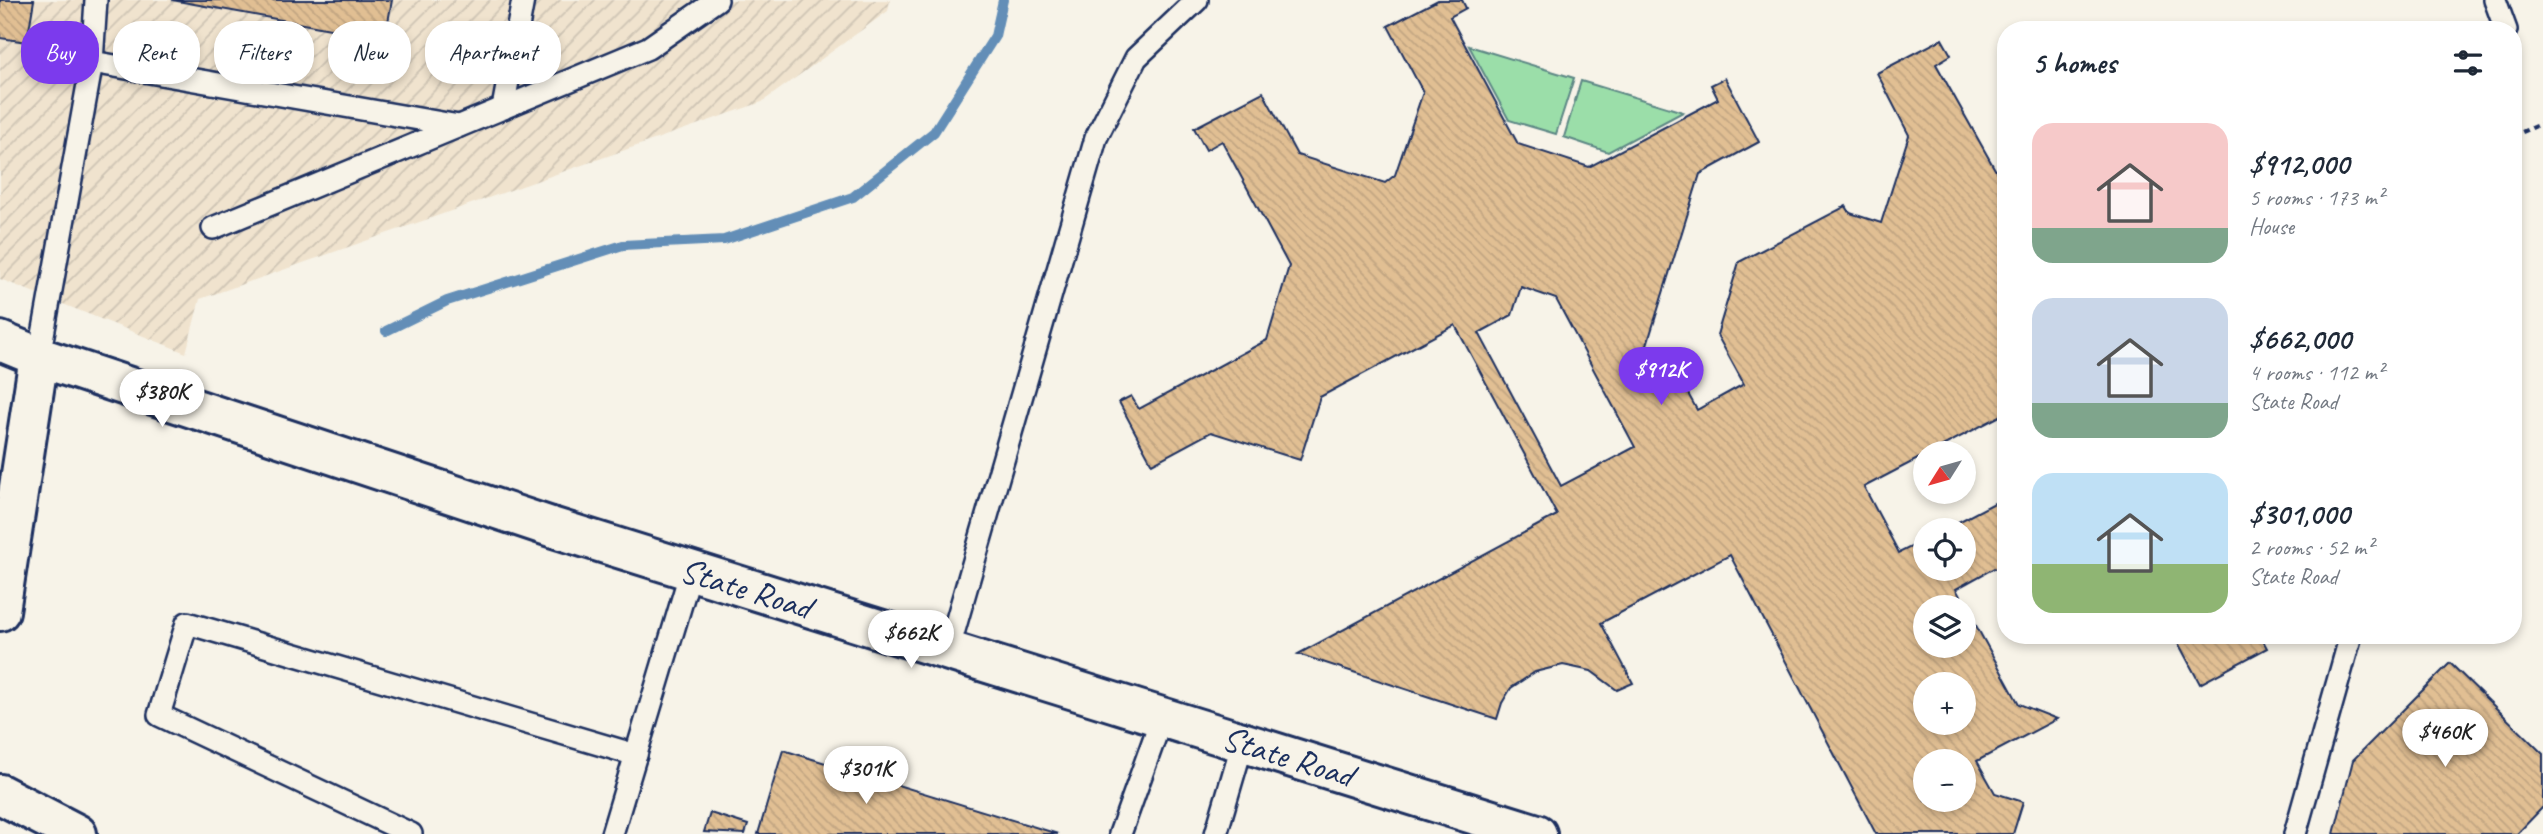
<!DOCTYPE html>
<meta charset="utf-8">
<style>
:root{--surface:#fff;--page:#f2f2f3;--text:#1f2937;--muted:#747a83;--accent:#7c3aed}
body{margin:0;font-family:Caveat,sans-serif;background:var(--page);color:var(--text);height:100vh;display:flex;flex-direction:column;font-size:26px;white-space:nowrap}
*{box-sizing:border-box;margin:0}
p{font-size:23px;color:var(--muted)}
.icon{flex:none;width:38px;height:38px;fill:none;stroke:currentColor;stroke-width:2;stroke-linecap:round;stroke-linejoin:round}
.map{position:relative;flex:1;overflow:hidden}
.details{position:absolute;left:1997px;top:21px;width:525px;height:623px;display:flex;flex-direction:column;background:var(--surface);border-radius:28px;box-shadow:0 4px 10px #0003}
.details>*{flex:none}
.hud{position:absolute;left:21px;top:21px;width:665px;height:63px;display:flex;gap:14px}
.needle{width:46px;rotate:233deg}
.tools{position:absolute;left:1913px;top:441px;display:grid;gap:14px}
.tools a{display:grid;place-items:center;width:63px;height:63px;border-radius:50%;background:var(--surface);box-shadow:0 4px 10px #0003;font-size:35px}
.price{position:absolute;translate:-50% -60px;padding:0 16px;border-radius:24px;background:#fff;color:#222;font-size:23px;line-height:46px;filter:drop-shadow(0 2px 4px #0008)}
.price::after{content:'';position:absolute;left:50%;top:42px;width:21px;height:16px;margin-left:-10px;background:inherit;clip-path:polygon(0 0,100% 0,50% 100%)}
.price.selected{background:var(--accent);color:#fff}
ul{padding:0;list-style:none}
li{display:flex;align-items:center;gap:21px;height:175px;padding:0 35px}
li span{display:grid;place-items:center;flex:none;width:196px;height:140px;border-radius:21px;color:#555}
li>.icon{margin-inline-start:auto}
span .icon{width:84px;height:84px;fill:#fffc;stroke-width:1}
li b{font-size:30px}
h2{display:flex;justify-content:space-between;align-items:center;height:84px;padding:0 35px;font-size:30px}
.tag{padding:0 24px;border-radius:28px;background:var(--surface);box-shadow:0 4px 10px #0003;font-size:24px;line-height:63px}
.tag.selected{background:var(--accent);color:#fff}
.map>svg:first-child{display:block}
.industrial{fill:url(#industrial-furrows)}
.park{fill:#9bdea9;stroke:#5b8684;stroke-width:2}
.lines{fill:none;stroke-linecap:round;stroke-linejoin:round}
.stream{stroke:#638eb7;stroke-width:10}
.building{fill:url(#building-back-hatch);stroke:#1b2f5e;stroke-width:2;fill-rule:evenodd}
.lane-casing{stroke:#1b2f5e;stroke-width:26}
.street-casing{stroke:#1b2f5e;stroke-width:44}
.secondary-casing{stroke:#1b2f5e;stroke-width:44}
.highway-casing{stroke:#1b2f5e;stroke-width:44}
.path{stroke:#1b2f5e;stroke-width:4.5;stroke-dasharray:5 5;stroke-linecap:butt}
.lane{stroke:#f7f3e8;stroke-width:21}
.street{stroke:#f7f3e8;stroke-width:38}
.secondary{stroke:#f7f3e8;stroke-width:38}
.highway{stroke:#f7f3e8;stroke-width:38}
.labels{text-anchor:middle;stroke-width:5;stroke-linejoin:round;paint-order:stroke}
.street-label{font-size:35px;fill:#1b2f5e;stroke:#f7f3e8}
</style>
<div class="map">
<svg width="2543" height="834" viewBox="0 0 2543 834">
<defs>
<pattern id="industrial-furrows" width="10" height="10" patternUnits="userSpaceOnUse" patternTransform="scale(1.75)"><rect width="10" height="10" fill="#f0e3ce"/><path d="M-1 1l2-2M0 10L10 0M9 11l2-2" fill="none" stroke="#cdc3b3"/></pattern>
<pattern id="building-back-hatch" width="6" height="6" patternUnits="userSpaceOnUse" patternTransform="scale(1.75)"><rect width="6" height="6" fill="#e1bf93"/><path d="M-1 5l2 2M0 0l6 6M5-1l2 2" fill="none" stroke="#c0a481"/></pattern>
</defs>
<rect width="100%" height="100%" fill="#f7f3e8"/>
<filter id="ink" filterUnits="userSpaceOnUse"><feTurbulence type="fractalNoise" baseFrequency=".0143" numOctaves="2"/><feDisplacementMap in="SourceGraphic" scale="14" xChannelSelector="R" yChannelSelector="G"/><feConvolveMatrix kernelMatrix="1 2 1 2 8 2 1 2 1" color-interpolation-filters="sRGB"/></filter>
<g filter="url(#ink)">
<polygon class="industrial" points="0,0 890,0 888,11 762,102 200,299 186,353 0,279"/>
<g class="park">
<polygon points="1469,46 1574,78 1556,134 1509,120"/>
<polygon points="1581,81 1683,112 1608,152 1564,137"/>
</g>
<g class="lines">
<polyline class="stream" points="386,331 447,301 623,245 724,240 853,197 934,132 995,36 1003,0"/>
</g>
<g class="building">
<polygon points="0,0 34,0 27,42 0,38"/>
<polygon points="172,0 392,0 385,39"/>
<path d="M1438,0H1462L1466,8L1450,17L1518,144L1589,167L1718,99L1711,85L1725,78L1759,142L1700,174L1646,348L1667,386L1680,379L1697,410L1744,384L1717,335L1739,262L1846,206L1850,213L1881,223L1909,135L1877,73L1942,39L1951,55L1936,64L2006,189V413L1864,487L1899,553L1925,540V569H1964V530H1943L2006,497V572L1994,568L1956,589L2019,704L2057,719L1977,761L1995,793L2023,802L2013,834H1876L1730,555L1601,623L1633,683L1617,690L1591,671L1563,665L1535,672L1511,688L1502,703L1497,719L1298,654L1557,515L1455,325L1320,397L1300,460L1211,432L1152,464L1119,402L1131,396L1139,409L1267,340L1289,266L1222,141L1206,150L1194,128L1263,92L1297,155L1385,183L1395,175L1423,92L1388,26ZM1521,287L1556,299L1635,447L1561,486L1479,333L1512,315ZM1925,607H1964V646H1925ZM1925,684H1964V723H1925ZM1925,761H1964V800H1925Z"/>
<polygon points="2174,635 2241,635 2243,638 2260,635 2267,648 2200,684"/>
<polygon points="2450,663 2543,754 2543,807 2517,834 2334,834 2353,760"/>
<polygon points="783,750 1058,834 758,834"/>
<polygon points="710,813 748,825 745,834 704,832"/>
</g>
<g class="lines">
<g class="lane-casing">
<g id="lane">
<polyline points="2495,0 2506,30"/>
<polyline points="92,62 459,126"/>
<polyline points="503,108 523,0"/>
<polyline points="213,228 648,48 717,0"/>
<polyline points="39,357 92,62 96,0"/>
<polyline points="948,651 1096,138 1136,58 1197,0"/>
<polyline points="411,834 159,715 187,623 636,755"/>
<polyline points="612,834 691,571"/>
<polyline points="1120,834 1162,717"/>
<polyline points="1216,834 1243,742"/>
<polyline points="2295,834 2351,635"/>
</g>
</g>
<g class="street-casing">
<polyline id="street" points="0,611 39,357"/>
</g>
<g class="secondary-casing">
<polyline id="secondary" points="0,341 39,357 548,526 1537,834"/>
</g>
<g class="highway-casing">
<polyline id="highway" points="0,794 77,834"/>
</g>
<polyline class="path" points="2513,136 2543,123"/>
<use href="#lane" class="lane"/>
<use href="#street" class="street"/>
<use href="#secondary" class="secondary"/>
<use href="#highway" class="highway"/>
</g>
</g>
<g class="labels">
<g class="street-label">
<text transform="translate(746 588) rotate(17)" y="12">State Road</text>
<text transform="translate(1288 756) rotate(17)" y="12">State Road</text>
</g>
</g>
</svg>
<div class="tools">
<a><svg class="needle" viewBox="-14 -14 28 28"><path d="M0-13l5 13h-10z" fill="#e53935"/><path d="M0 13l5-13h-10z" fill="#747a83"/></svg></a>
<a><svg class="icon" aria-label="locate" viewBox="0 0 24 24"><circle cx="12" cy="12" r="6"/><path d="M12 2v4M12 18v4M2 12h4M18 12h4"/></svg></a>
<a><svg class="icon" aria-label="layers" viewBox="0 0 24 24"><path d="M12 4l9 5-9 5-9-5zM3 14l9 5 9-5"/></svg></a>
<a>+</a>
<a>−</a>
</div>
<b class="price selected" style="left:1661px;top:407px">$912K</b>
<b class="price" style="left:162px;top:429px">$380K</b>
<b class="price" style="left:911px;top:670px">$662K</b>
<b class="price" style="left:2445px;top:769px">$460K</b>
<b class="price" style="left:866px;top:806px">$301K</b>
<div class="hud">
<a class="tag selected">Buy</a>
<a class="tag">Rent</a>
<a class="tag">Filters</a>
<a class="tag">New</a>
<a class="tag">Apartment</a>
</div>
<section class="details">
<h2>5 homes<svg class="icon" aria-label="filters" viewBox="0 0 24 24"><path d="M4 7h16M4 17h16"/><circle cx="9" cy="7" r="2"/><circle cx="15" cy="17" r="2"/></svg></h2>
<ul>
<li><span style="background:linear-gradient(#f6c9c9 75%,#7fa58c 0)"><svg class="icon" aria-label="home" viewBox="0 0 24 24"><path d="M3 11l9-7 9 7M6 9v11h12V9"/></svg></span><div><b>$912,000</b><p>5 rooms · 173 m²</p><p>House</p></div></li>
<li><span style="background:linear-gradient(#c9d6e8 75%,#7fa58c 0)"><svg class="icon" aria-label="home" viewBox="0 0 24 24"><path d="M3 11l9-7 9 7M6 9v11h12V9"/></svg></span><div><b>$662,000</b><p>4 rooms · 112 m²</p><p>State Road</p></div></li>
<li><span style="background:linear-gradient(#bfe0f5 65%,#8fb573 0)"><svg class="icon" aria-label="home" viewBox="0 0 24 24"><path d="M3 11l9-7 9 7M6 9v11h12V9"/></svg></span><div><b>$301,000</b><p>2 rooms · 52 m²</p><p>State Road</p></div></li>
</ul>
</section>
</div>
